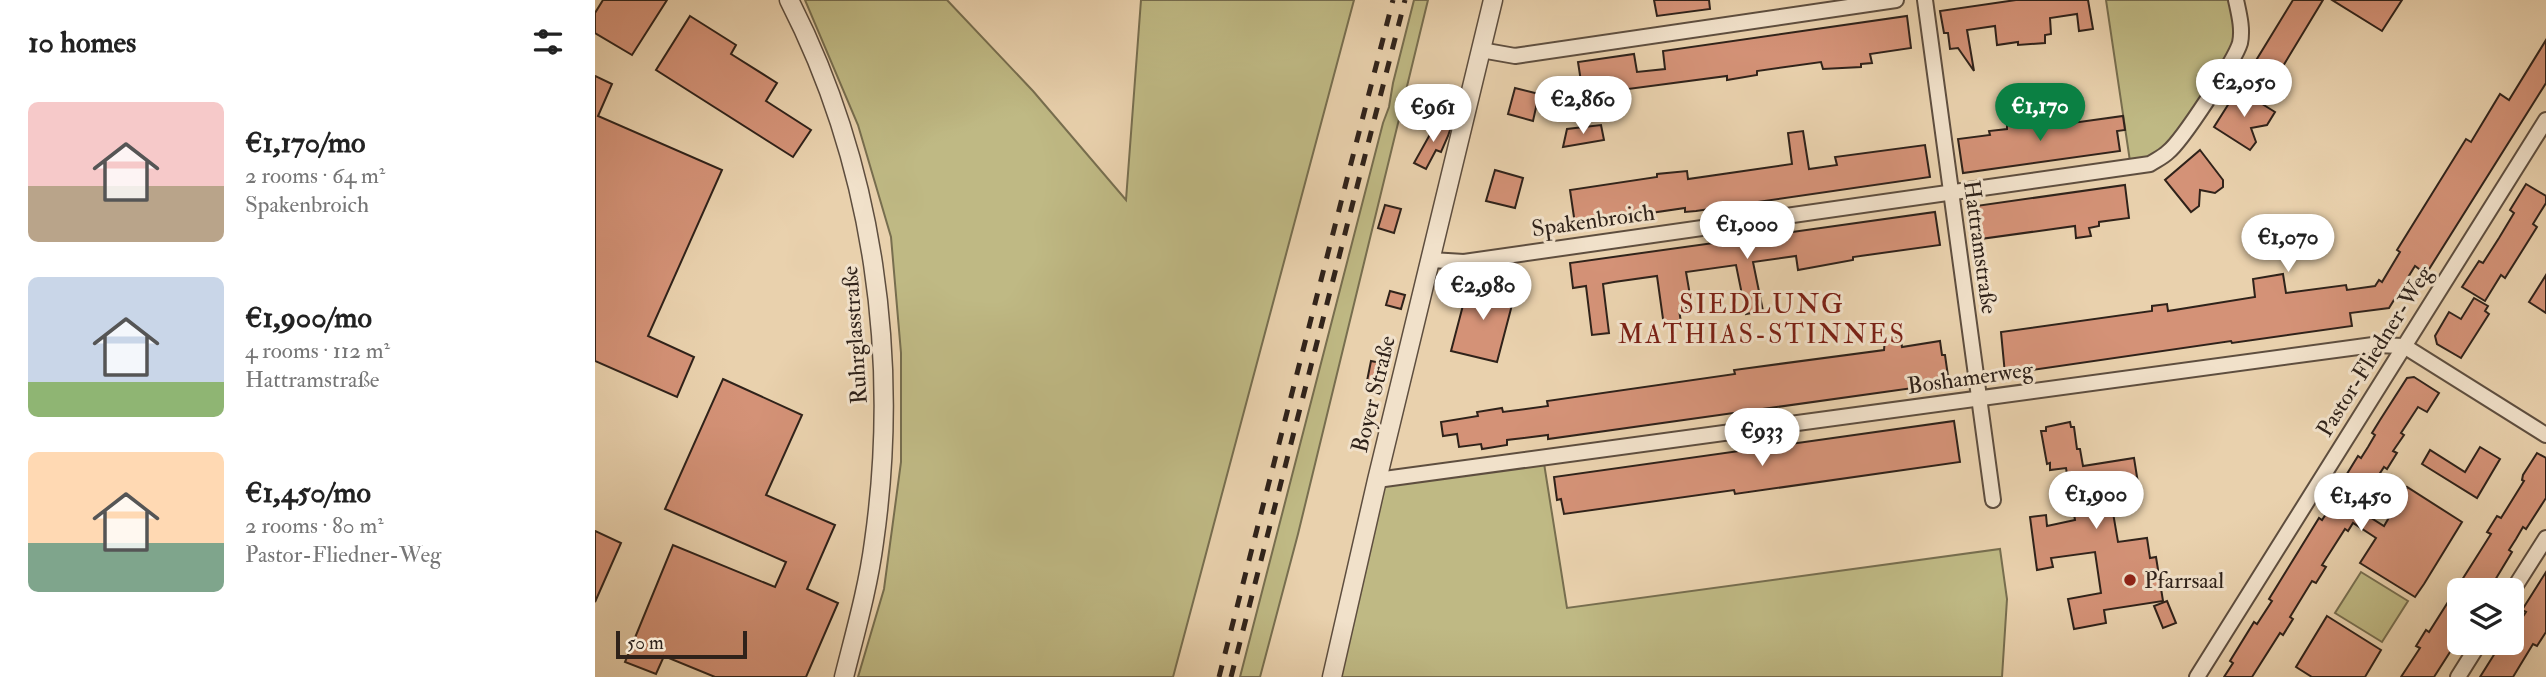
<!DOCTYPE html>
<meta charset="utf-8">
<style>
:root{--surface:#fff;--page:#f6f6f6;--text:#222;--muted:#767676;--accent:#0b8043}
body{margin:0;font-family:"IM FELL Double Pica",serif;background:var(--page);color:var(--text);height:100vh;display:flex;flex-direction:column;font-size:26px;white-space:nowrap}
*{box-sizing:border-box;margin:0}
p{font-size:23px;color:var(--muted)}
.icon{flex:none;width:38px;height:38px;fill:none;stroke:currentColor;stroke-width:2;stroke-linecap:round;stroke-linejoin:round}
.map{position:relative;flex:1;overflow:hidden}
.side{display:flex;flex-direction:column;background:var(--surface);width:595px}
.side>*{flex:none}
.buttons{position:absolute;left:1852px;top:578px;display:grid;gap:14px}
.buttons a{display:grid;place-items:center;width:77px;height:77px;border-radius:10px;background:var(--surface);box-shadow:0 7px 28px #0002;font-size:35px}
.scale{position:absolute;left:21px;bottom:18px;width:131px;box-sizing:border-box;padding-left:7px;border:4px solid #2f221a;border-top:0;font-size:19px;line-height:24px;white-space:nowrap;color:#2f221a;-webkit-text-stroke:5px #f1e1ca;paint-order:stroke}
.price{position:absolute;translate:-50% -60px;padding:0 16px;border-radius:24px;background:#fff;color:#222;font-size:23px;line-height:46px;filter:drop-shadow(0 2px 4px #0008)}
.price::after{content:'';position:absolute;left:50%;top:42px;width:21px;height:16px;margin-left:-10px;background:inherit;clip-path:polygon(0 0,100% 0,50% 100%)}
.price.active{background:var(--accent);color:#fff}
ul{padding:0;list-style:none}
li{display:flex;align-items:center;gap:21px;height:175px;padding:0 28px}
li span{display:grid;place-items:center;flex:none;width:196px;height:140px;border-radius:10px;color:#555}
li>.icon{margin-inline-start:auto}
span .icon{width:84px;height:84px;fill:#fffc;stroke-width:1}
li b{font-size:30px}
h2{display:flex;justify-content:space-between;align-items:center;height:84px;padding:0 28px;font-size:30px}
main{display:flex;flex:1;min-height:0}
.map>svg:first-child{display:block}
.green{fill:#bfb984;stroke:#776e4f;stroke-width:2}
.building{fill:#d49277;stroke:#2f221a;stroke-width:2}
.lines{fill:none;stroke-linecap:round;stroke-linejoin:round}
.minor-casing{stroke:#5e4e3f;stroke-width:18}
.tertiary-casing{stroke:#5e4e3f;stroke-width:21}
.minor{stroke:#f1e1ca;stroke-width:14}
.tertiary{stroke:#f1e1ca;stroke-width:18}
.rail{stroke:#2f221a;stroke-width:5;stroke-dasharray:12 12;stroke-linecap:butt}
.poi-dot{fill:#8f2418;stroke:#f1e1ca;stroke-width:2.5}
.labels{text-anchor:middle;stroke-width:6;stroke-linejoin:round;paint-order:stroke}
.street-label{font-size:23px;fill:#2f221a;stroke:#f1e1ca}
.poi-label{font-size:23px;fill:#2f221a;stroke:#f1e1ca;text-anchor:start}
.quarter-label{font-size:26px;letter-spacing:2px;fill:#7a1f14;stroke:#f1e1ca}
</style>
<main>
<section class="side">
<h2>10 homes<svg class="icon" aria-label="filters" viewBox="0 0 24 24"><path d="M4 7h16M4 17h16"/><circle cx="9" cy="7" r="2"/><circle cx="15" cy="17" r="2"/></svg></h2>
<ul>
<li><span style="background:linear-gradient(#f6c9c9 60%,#b9a48a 0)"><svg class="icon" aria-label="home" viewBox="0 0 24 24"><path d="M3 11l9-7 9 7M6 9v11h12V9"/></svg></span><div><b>€1,170/mo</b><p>2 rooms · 64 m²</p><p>Spakenbroich</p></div></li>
<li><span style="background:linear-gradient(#c9d6e8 75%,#8fb573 0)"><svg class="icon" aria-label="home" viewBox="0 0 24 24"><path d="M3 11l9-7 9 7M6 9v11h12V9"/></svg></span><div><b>€1,900/mo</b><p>4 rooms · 112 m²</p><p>Hattramstraße</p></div></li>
<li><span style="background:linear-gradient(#ffd9b3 65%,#7fa58c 0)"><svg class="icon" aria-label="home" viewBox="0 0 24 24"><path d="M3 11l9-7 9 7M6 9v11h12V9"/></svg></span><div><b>€1,450/mo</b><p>2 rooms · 80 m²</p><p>Pastor-Fliedner-Weg</p></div></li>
</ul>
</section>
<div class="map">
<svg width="1951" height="677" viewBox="0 0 1951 677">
<rect width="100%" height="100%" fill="#e9d1ad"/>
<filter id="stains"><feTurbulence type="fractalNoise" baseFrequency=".00286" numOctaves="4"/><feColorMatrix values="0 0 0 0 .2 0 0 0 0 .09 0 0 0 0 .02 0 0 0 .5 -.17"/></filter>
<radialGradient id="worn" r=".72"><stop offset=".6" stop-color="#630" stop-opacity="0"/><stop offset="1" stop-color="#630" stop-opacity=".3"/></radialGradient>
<g class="green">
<polygon points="210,0 352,0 438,91 531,200 546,0 759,0 578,677 263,677 289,589 306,462 306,353 296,237 263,125"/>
<polygon points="819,0 833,0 703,534 665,677 645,677 788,123 794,107 798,83"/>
<polygon points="1511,0 1641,0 1645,43 1574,152 1536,168"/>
<polygon points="948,457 972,608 1405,549 1412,599 1407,677 746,677 782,480"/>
<polygon points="1766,572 1813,601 1787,642 1740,613"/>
</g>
<g class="building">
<polygon points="8,0 72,0 37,55 0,33 0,13"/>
<polygon points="1059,0 1114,0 1115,9 1062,16"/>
<polygon points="1421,0 1493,0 1498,29 1484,31 1482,14 1455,18 1456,34 1450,35 1450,43 1423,45 1423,42 1402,45 1400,26 1372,30 1379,71 1363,48 1355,49 1353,33 1349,33 1345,11"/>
<polygon points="1698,0 1728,0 1679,81 1657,67"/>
<polygon points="1737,0 1807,0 1787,31"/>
<polygon points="95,16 141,45 136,54 182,83 171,101 216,130 198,157 61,70"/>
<polygon points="1312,16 1316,48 1275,54 1277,63 1266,64 1266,67 1228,69 1226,62 1162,71 1162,75 1132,80 1132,76 988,95 983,62 1039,54 1042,72 1070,69 1068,51"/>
<polygon points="1951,40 1951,83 1831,274 1820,266 1794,308 1755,313 1757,326 1637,343 1636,341 1410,374 1406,332 1557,311 1557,306 1572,304 1573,311 1660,297 1658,279 1688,274 1691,293 1751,285 1752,290 1780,286 1784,280 1787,282 1805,252 1802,250 1871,139 1876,142 1905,94 1914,100"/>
<polygon points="0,76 17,84 3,116 127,170 53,336 99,357 82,397 0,361"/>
<polygon points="920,88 944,94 938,121 913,114"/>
<polygon points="1643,89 1680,112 1672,125 1656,128 1661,142 1655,150 1619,127"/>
<polygon points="1454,114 1456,126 1528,116 1530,130 1522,131 1525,151 1368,173 1363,139 1395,135 1394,131 1412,129 1412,125 1435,121 1434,117"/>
<polygon points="843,120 856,127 853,136 846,152 841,150 831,169 819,163"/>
<polygon points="1006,125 1009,140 968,147 972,129"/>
<polygon points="1208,131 1214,169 1242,165 1240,157 1330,145 1335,177 1101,211 1090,212 1090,208 980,224 975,190 1062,177 1062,174 1092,171 1093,179 1197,164 1193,133"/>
<polygon points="1605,150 1628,180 1628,187 1620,193 1605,190 1604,206 1596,212 1570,180"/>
<polygon points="900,170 928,178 920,208 891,201"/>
<polygon points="1931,184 1951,196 1951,203 1938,224 1942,227 1927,251 1910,278 1906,275 1890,301 1867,287 1884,261 1888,263 1904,238 1919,213 1915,210"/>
<polygon points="1530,185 1534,218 1504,222 1504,226 1494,228 1496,236 1481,238 1480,226 1378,240 1374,207"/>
<polygon points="790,205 806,209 799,233 783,228"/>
<polygon points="1340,212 1345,245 1258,257 1258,260 1203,270 1201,256 1158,262 1168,311 1151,314 1141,265 1091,272 1097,307 1084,309 1086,323 1069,326 1062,276 1019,282 1008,284 1014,333 997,335 991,286 978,288 975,263"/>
<polygon points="1951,275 1951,313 1934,302"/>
<polygon points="882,279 907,285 904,298 918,301 902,362 856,351 872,290 879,292"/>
<polygon points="795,291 810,295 806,309 791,305"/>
<polygon points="1879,298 1893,306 1890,311 1894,314 1866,358 1842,344 1840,336 1854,312 1866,319"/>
<polygon points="1305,336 1307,347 1345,341 1347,355 1350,355 1354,383 953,439 953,435 912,440 912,445 887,449 886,444 864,447 862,434 848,436 846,422 883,416 882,412 907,408 908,412 953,406 952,401 1140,374 1139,370 1289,350 1290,338"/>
<polygon points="776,361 791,364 786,389 771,386"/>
<polygon points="1819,377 1844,393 1832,412 1823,407 1806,433 1809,435 1798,451 1802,453 1792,469 1789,467 1762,509 1789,526 1812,487 1867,522 1829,584 1820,597 1765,563 1781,538 1758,523 1753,531 1750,529 1727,565 1731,567 1721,583 1717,581 1695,617 1698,619 1688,635 1685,633 1657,677 1629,677 1638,663 1635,661 1659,622 1662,624 1677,601 1674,599 1724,518 1727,520 1735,508 1742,497 1739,495 1763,456 1766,458 1773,447 1780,435 1777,433 1785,420 1812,378"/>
<polygon points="128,379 207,415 171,495 240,525 212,589 243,603 211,677 120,677 69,656 61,674 30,662 78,545 180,587 191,562 70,509"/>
<polygon points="1359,421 1365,462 1140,494 1139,490 969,514 966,499 962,500 959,477"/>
<polygon points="1475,422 1476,427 1479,427 1482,449 1485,449 1488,466 1539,458 1546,502 1517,507 1523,542 1552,538 1555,558 1561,557 1568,601 1509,610 1511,623 1479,629 1473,599 1506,593 1500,552 1456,558 1458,567 1442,570 1435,517 1451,515 1452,526 1480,520 1471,468 1455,470 1455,463 1452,464 1446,431 1451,431 1451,427"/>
<polygon points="1885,447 1905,459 1882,498 1827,464 1835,450 1870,472"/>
<polygon points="1942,453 1951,458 1951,498 1931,529 1928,527 1921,539 1914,550 1917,552 1894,590 1864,590 1864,638 1839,677 1806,677 1825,648 1821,646 1831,630 1834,632 1896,534 1892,532 1902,516 1906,518 1929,481 1927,480 1928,475"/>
<polygon points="0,531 26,543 0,602"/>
<polygon points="1951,572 1951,632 1942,646 1938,644 1918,677 1885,677 1907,642 1916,642 1916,635 1931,612 1927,610"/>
<polygon points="1572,601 1581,623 1568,628 1559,606"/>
<polygon points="1732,616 1786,650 1770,677 1717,677 1701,667"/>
</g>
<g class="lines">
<g class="minor-casing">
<g id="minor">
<polyline points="1330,0 1398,500"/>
<polyline points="886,50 920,56 1301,0"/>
<path d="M836,260L869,262L1555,164C1561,160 1568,157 1573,152C1587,141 1640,60 1645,43C1648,29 1644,14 1641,0"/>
<polyline points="782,480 1778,345 1809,346 1951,435"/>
<polyline points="1916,593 1951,538"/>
<polyline points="1602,677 1951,120"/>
<polyline points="1863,677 1885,642"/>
</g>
</g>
<g class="tertiary-casing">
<g id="tertiary">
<path d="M194,0C279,166 305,359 279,542C273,588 260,633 249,677"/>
<polyline points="737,677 782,480 898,0"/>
</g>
</g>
<use href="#minor" class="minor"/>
<use href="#tertiary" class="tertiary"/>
<g class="rail">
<polyline points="624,677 798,0"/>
<polyline points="636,677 810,0"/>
</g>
</g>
<circle class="poi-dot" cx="1535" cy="580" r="7"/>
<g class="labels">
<g class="street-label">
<text transform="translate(998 220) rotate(-8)" y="8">Spakenbroich</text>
<text transform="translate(1386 247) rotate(82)" y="8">Hattramstraße</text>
<text transform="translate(259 335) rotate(-94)" y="8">Ruhrglasstraße</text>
<text transform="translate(1779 351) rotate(-58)" y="8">Pastor-Fliedner-Weg</text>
<text transform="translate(1375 377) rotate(-8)" y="8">Boshamerweg</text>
<text transform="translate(778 394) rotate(-76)" y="8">Boyer Straße</text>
</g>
<g class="poi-label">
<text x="1549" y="588">Pfarrsaal</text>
</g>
<g class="quarter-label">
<text x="1167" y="313">SIEDLUNG<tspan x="1167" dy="30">MATHIAS-STINNES</tspan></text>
</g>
</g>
<rect width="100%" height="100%" filter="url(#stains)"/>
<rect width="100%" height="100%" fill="url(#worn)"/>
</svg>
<div class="buttons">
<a><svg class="icon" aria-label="layers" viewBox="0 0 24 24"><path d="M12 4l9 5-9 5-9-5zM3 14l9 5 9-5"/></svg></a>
</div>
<div class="scale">50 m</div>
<b class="price" style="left:1649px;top:119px">€2,050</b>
<b class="price" style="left:988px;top:136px">€2,860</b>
<b class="price active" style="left:1445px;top:143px">€1,170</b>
<b class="price" style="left:838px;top:144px">€961</b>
<b class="price" style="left:1152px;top:261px">€1,000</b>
<b class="price" style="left:1693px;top:274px">€1,070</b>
<b class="price" style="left:888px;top:322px">€2,980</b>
<b class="price" style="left:1167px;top:468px">€933</b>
<b class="price" style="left:1501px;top:531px">€1,900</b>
<b class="price" style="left:1766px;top:533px">€1,450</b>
</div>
</main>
